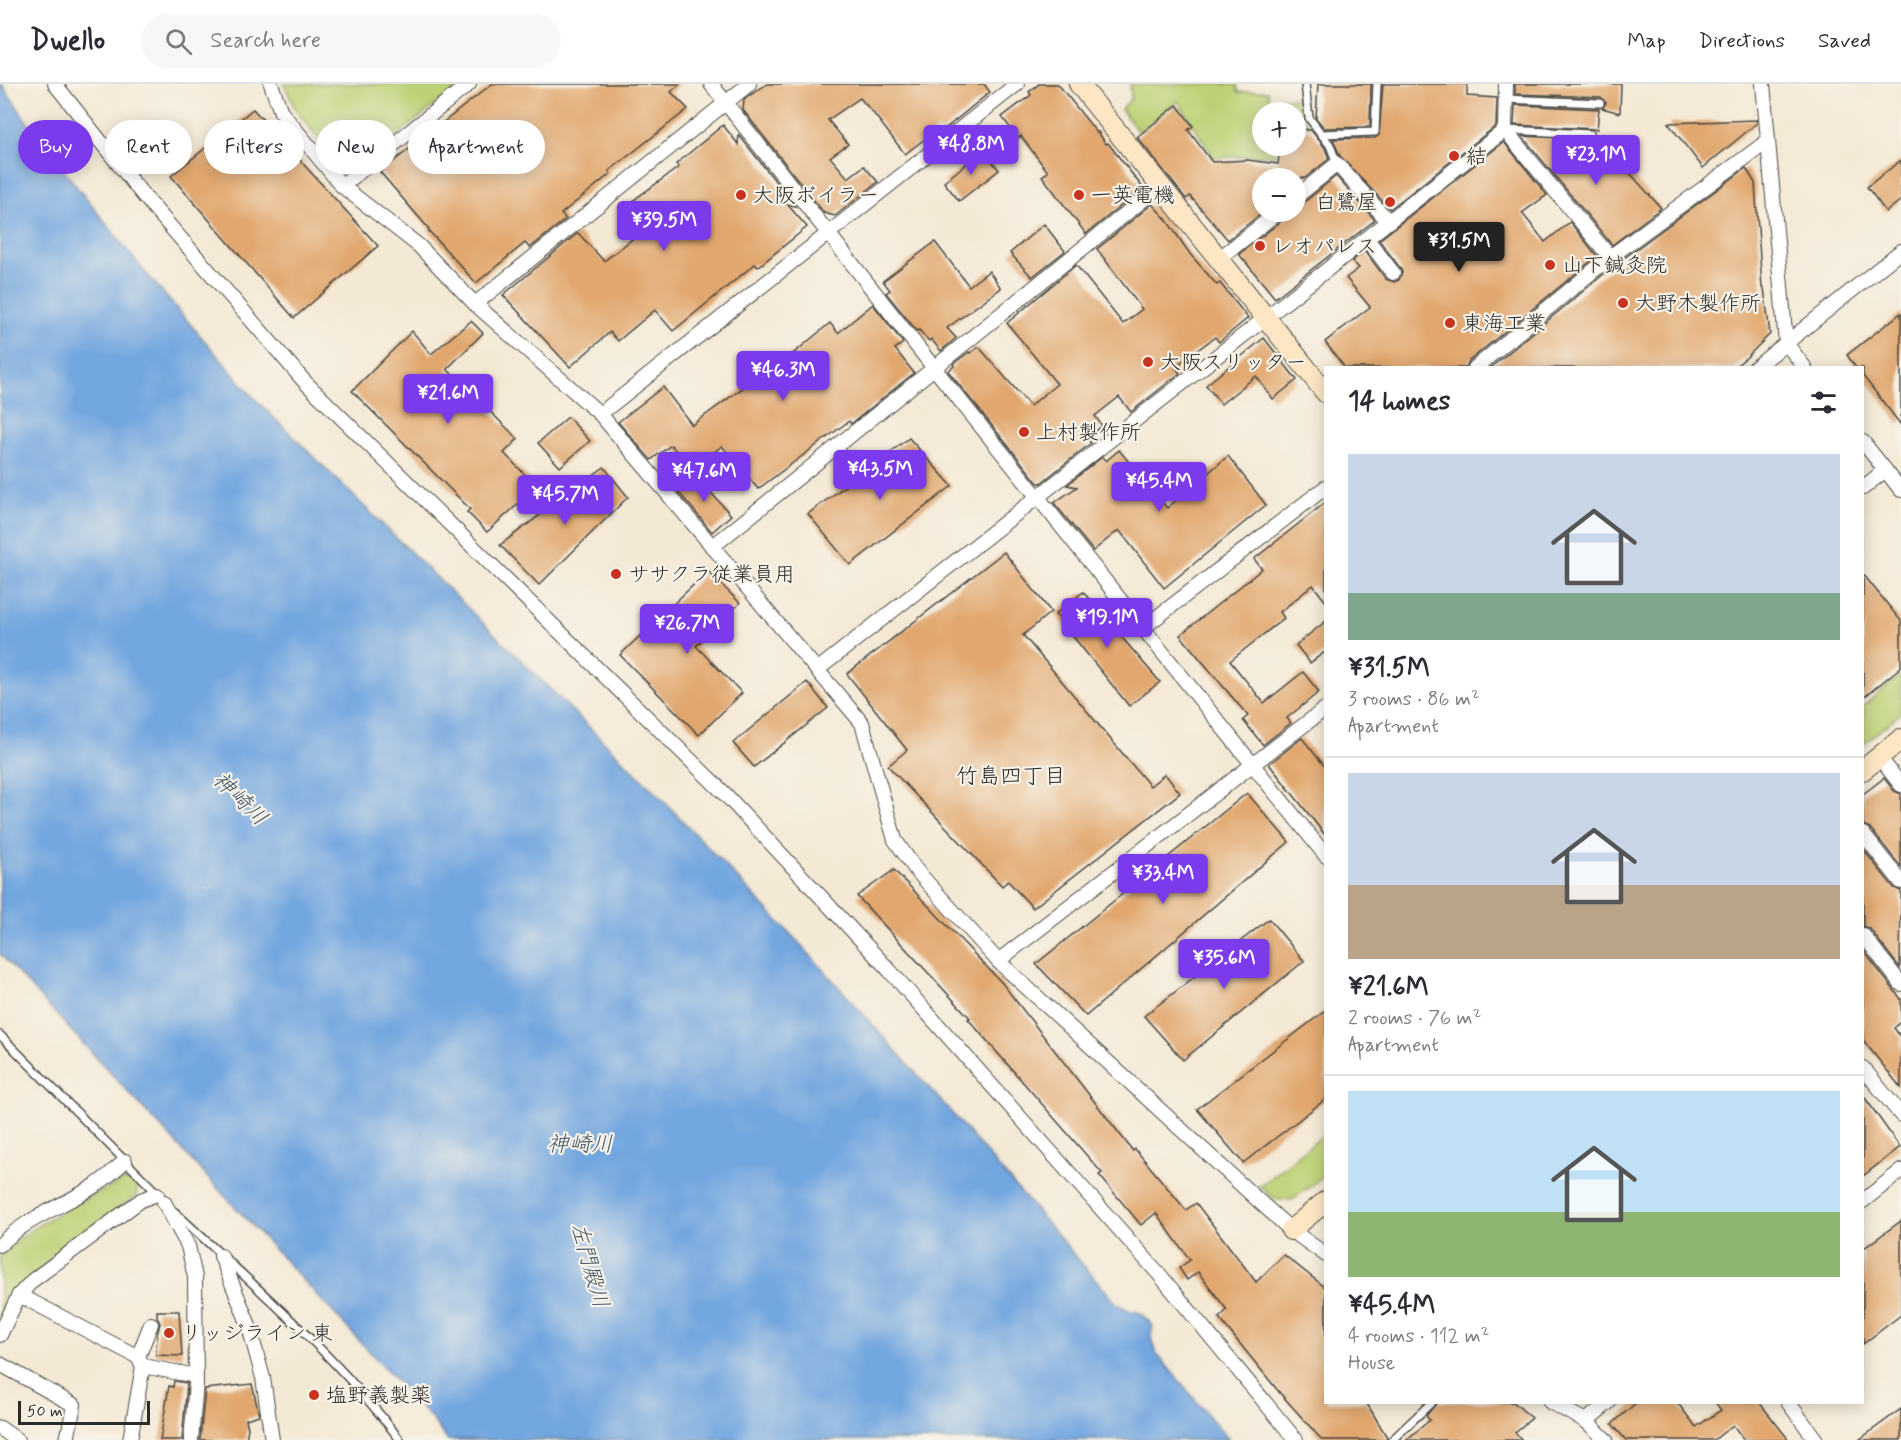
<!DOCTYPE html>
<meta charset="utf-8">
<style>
:root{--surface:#fff;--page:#f7f7f7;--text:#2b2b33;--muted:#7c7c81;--line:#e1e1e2;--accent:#7c3aed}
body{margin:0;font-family:Mynerve,"Klee One",sans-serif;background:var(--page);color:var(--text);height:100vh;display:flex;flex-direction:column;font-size:22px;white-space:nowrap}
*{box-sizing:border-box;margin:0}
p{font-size:20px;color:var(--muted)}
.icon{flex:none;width:33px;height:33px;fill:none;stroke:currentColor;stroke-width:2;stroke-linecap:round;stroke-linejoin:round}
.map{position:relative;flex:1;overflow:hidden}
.sheet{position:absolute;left:1324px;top:282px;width:540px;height:1038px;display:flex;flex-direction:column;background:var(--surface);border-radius:0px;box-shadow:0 3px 15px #0003}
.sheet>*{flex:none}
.guide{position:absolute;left:18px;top:36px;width:570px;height:54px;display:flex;gap:12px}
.fabs{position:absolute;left:1252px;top:18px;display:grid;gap:12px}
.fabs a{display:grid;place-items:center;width:54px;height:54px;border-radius:50%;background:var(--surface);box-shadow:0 3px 15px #0003;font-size:30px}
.scale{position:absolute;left:18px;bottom:15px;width:132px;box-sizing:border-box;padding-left:6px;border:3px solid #2b2b2b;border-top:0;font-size:16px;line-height:21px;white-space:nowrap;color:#2b2b2b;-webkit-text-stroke:4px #f7f3e8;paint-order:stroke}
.price{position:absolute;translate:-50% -51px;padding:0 14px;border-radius:6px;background:var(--accent);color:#fff;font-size:20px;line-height:39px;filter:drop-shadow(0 2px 3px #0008)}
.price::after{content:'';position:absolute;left:50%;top:36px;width:18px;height:14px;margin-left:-9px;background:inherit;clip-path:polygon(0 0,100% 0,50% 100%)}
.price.current{background:#222;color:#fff}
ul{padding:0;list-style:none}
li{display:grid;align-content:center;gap:12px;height:318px;padding:0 24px}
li+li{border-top:2px solid var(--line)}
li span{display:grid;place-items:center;height:186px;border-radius:0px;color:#555}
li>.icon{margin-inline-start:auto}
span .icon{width:108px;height:108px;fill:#fffc;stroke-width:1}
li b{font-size:26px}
h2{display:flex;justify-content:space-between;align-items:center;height:72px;padding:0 24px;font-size:26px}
.pill{padding:0 21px;border-radius:27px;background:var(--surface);box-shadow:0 3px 15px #0003;font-size:21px;line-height:54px}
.pill.current{background:var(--accent);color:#fff}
header{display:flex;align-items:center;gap:36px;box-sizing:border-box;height:84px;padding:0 30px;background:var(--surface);border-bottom:2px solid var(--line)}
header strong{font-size:28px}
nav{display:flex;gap:33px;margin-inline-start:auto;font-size:21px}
.search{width:420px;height:54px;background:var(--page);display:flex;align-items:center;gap:15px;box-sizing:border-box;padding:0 21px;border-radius:33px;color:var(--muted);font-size:22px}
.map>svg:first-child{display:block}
.green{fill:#bcd175;stroke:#747e50;stroke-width:1.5}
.water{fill:#72a6df;stroke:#4e6885;stroke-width:1.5}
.building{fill:#e1a76e}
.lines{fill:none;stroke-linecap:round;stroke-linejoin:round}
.lane-casing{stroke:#494844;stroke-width:10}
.street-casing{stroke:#494844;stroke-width:16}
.secondary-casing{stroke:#494844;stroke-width:22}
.lane{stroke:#fff;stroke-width:7}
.street{stroke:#fff;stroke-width:14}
.secondary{stroke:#fce6c4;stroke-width:20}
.poi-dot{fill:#c8321e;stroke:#f7f3e8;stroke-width:2}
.labels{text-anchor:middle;stroke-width:4.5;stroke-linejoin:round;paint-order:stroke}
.poi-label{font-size:21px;fill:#2b2b2b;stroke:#f7f3e8;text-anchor:start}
.neighbourhood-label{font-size:22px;fill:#2b2b2b;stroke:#f7f3e8}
.water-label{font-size:22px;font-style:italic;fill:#44566a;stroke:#f7f3e8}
</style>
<header>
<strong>Dwello</strong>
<div class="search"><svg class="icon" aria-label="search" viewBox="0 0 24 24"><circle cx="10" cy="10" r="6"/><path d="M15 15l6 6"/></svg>Search here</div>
<nav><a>Map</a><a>Directions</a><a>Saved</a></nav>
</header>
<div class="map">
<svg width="1901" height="1356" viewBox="0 0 1901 1356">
<rect width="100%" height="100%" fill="#f7f3e8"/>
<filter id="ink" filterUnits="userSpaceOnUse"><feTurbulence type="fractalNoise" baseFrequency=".0167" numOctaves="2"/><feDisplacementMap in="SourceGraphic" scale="12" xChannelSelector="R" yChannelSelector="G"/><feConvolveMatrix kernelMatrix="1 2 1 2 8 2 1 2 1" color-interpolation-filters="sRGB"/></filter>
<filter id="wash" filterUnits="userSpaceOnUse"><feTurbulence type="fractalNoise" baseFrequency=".008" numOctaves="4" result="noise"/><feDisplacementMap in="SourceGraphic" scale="24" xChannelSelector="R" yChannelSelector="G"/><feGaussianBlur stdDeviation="1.35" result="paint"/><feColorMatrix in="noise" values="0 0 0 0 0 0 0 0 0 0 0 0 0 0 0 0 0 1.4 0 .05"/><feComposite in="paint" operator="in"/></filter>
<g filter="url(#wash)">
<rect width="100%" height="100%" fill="#f4e9d5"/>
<g class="green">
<polygon points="284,0 462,0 352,87 343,85 296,26"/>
<polygon points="1130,0 1237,0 1238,8 1268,7 1270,28 1263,28 1263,62 1274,62 1275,71 1214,74 1178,17 1138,48 1121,25 1131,15"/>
<polygon points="1302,14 1305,35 1310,42 1296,41 1296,28 1273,28 1272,15"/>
<polygon points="1901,591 1901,629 1863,660 1863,622"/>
<polygon points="1326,1049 1326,1091 1293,1115 1277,1116 1259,1103"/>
<path d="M124,1096L139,1098L136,1112L46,1179L0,1238V1173C33,1137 81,1118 124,1096Z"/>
</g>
<polygon class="water" points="0,0 2,0 38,54 139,181 255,315 658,711 802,862 950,1027 1117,1220 1130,1227 1141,1229 1153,1242 1151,1251 1157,1270 1229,1356 447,1356 432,1335 0,870"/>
<g id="blocks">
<g class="building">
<polygon points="492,0 680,0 671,8 688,25 609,87 610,90 561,130 566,135 530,164 525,159 476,199 428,146 429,145 380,88"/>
<polygon points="767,0 984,0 990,8 941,48 938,45 905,70 874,30 860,14 828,36 848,60 830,73 848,94 864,82 878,98 835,132 824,129 743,26 744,15"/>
<polygon points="1039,0 1058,0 1097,49 1098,48 1106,60 1108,59 1143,104 1086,150 1042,92 1048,88 1021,52 1018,54 1002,33 1031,11 1029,8"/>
<polygon points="1318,0 1371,0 1370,43 1324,44 1316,34"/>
<polygon points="1383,0 1467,0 1467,12 1497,14 1496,42 1390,125 1340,72 1333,55 1375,54 1379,51"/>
<polygon points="1515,0 1621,0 1620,29 1602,24 1606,19 1601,13 1515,10"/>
<polygon points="1177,21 1193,42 1188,46 1212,78 1247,76 1278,80 1280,62 1296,62 1296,45 1311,46 1325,64 1329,75 1305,94 1263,94 1263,128 1228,156 1190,112 1186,115 1137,53"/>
<polygon points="1515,21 1599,25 1597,45 1514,41"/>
<polygon points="253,25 378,162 294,234 171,92"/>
<polygon points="1757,36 1757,39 1703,84 1668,39"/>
<polygon points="723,41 738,60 739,51 795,122 787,120 807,143 758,183 755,180 673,247 655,226 618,257 610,248 570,283 503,211 578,149 604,177 653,139 634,116 679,83 676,80"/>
<polygon points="1522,52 1579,55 1609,89 1621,79 1661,124 1612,161"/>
<polygon points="1504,58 1547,111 1522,129 1545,158 1570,138 1597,172 1469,277 1466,284 1345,284 1325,258 1370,223 1346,194 1359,184 1352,177 1365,167 1386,195 1394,198 1399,196 1402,188 1400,184 1379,156"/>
<polygon points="983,66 999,86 959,117 944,98"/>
<polygon points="1901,76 1901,116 1886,128 1867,103"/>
<polygon points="1746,84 1755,99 1762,204 1764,204 1770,250 1747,273 1733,284 1490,284 1616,180"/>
<polygon points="1336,92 1375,136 1275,214 1239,170 1284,135 1287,128 1296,128 1296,122 1302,120"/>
<polygon points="1152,120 1166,135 1190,170 1217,201 1220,199 1248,234 1219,258 1215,253 1175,283 1180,289 1131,328 1119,313 1095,332 1102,342 1087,354 1091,359 1041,399 1038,399 948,287 954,282 953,280 969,268 970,269 979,263 1030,322 1057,300 1007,239 1076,181 1123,240 1142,225 1097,165"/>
<polygon points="1044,140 1065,167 1032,193 1010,169"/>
<polygon points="935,158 969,202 989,187 1001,204 947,244 956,254 941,267 931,255 929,257 919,246 917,247 886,209 890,206 883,197"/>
<polygon points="873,220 903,259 895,265 914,289 851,340 849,337 758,405 722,362 692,385 671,361 651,376 618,338 663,303 692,341 781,276 783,278 830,239 838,249"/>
<polygon points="1901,229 1901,341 1863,292 1863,284 1856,284 1847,271"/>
<polygon points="471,237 483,249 447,285 518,355 504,369 537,403 487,448 467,428 470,425 352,307 412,247 431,270"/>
<polygon points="1264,254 1297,296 1273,315 1256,292 1221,320 1206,301"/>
<polygon points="568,333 590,357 560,383 538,359"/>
<polygon points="909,354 952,402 850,481 808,430"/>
<polygon points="1119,366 1167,424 1228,372 1266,421 1164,504 1119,446 1093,467 1054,419 1077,403 1067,401 1102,373 1106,377"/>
<polygon points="604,383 628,413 539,501 500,461"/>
<polygon points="696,392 731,431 712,448 676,405"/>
<polygon points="1326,418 1326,518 1313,501 1280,528 1284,534 1230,577 1264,619 1303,588 1319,608 1287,634 1291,639 1263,661 1243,636 1248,632 1180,551 1262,485 1254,475"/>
<polygon points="1004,468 1051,528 1023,551 1150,702 1165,690 1180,709 1033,824 1008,797 1002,802 888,682 907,666 847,590"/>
<polygon points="708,487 740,519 696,562 742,609 699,651 620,571"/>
<polygon points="1863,490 1901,537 1901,583 1863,614"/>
<polygon points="1083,508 1160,598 1129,622 1055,530"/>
<polygon points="1326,537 1326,567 1310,579 1296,561"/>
<polygon points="807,598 828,624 754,683 733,659"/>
<polygon points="1302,654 1326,684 1326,752 1269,680"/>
<polygon points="1884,694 1894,707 1901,710 1901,783 1870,744 1863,741 1863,710"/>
<polygon points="1247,709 1289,758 1086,932 1036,880"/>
<polygon points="1863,765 1894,804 1901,807 1900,884 1870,845 1863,842"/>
<polygon points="894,786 1002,899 1133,1067 1135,1065 1186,1126 1196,1119 1256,1198 1284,1171 1326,1204 1326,1318 1366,1318 1387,1353 1386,1356 1322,1356 1279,1308 1219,1234 1227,1226 1198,1188 1187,1196 1179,1184 1190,1176 1156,1129 1141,1141 1099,1091 1102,1089 968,935 970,934 857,812"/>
<polygon points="1269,835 1304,877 1183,976 1144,932"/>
<polygon points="1863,866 1901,915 1901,938 1894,944 1901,953 1901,1004 1863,956"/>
<polygon points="1326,926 1326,1015 1243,1079 1197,1025"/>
<polygon points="1863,1011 1900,1063 1863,1092"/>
<polygon points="1901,1137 1901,1231 1863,1260 1863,1165"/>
<polygon points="157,1227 179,1227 182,1272 156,1271 157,1251 160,1239 157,1233"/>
<polygon points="174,1297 187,1299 182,1356 160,1356 169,1302 173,1303"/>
<polygon points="252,1300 259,1331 246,1335 248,1344 246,1356 200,1356 205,1305"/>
<polygon points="1437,1318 1513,1318 1532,1334 1515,1348 1522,1356 1406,1356 1430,1336 1426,1332"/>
<polygon points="1637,1318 1677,1318 1696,1343 1721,1326 1715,1318 1759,1318 1789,1356 1744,1356 1733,1341 1714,1356 1626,1356 1612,1340"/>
<polygon points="1901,1325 1901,1356 1859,1356"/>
</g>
</g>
</g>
<g filter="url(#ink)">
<use href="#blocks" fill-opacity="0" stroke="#494844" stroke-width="1.5"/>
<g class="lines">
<g class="lane-casing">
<g id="lane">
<polyline points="1305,0 1309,34 1330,61 1337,80"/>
<polyline points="1506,15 1600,19"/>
<polyline points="1505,46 1590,50"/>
<polyline points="1321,50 1375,48 1377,0"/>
<polyline points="0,951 157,1109"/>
<path d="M175,1128C251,1199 338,1273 400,1356"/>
<polyline points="1392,1356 1432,1318"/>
</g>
</g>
<g class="street-casing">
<g id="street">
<polyline points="55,0 143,111 304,297 725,710 890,887 1159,1190 1296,1356"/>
<polyline points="271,0 281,28 342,102 419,162 475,220 600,330 862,639 895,756 916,786 998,877 1260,1118 1291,1146 1326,1171"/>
<polyline points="711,0 934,284 1326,772"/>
<polyline points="1506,0 1505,46 1610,173"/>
<polyline points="1763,0 1786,259 1805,284"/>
<polyline points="342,102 469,0"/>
<polyline points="1296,113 1337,80 1389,138"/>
<polyline points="1367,155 1393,189"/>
<polyline points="1220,174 1278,128"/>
<polyline points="475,220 749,0"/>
<polyline points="1475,284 1610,173 1768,57"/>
<polyline points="1755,284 1901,167"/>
<polyline points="600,330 1017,0"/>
<polyline points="1863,358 1901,406"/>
<polyline points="1863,404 1885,386"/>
<polyline points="712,463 1160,102"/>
<polyline points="1143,544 1326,403"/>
<polyline points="817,586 1505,46"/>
<polyline points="1879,673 1901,701"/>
<polyline points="1863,750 1901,798"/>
<polyline points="1863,851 1901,900"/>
<polyline points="998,877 1326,624"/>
<polyline points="1863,984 1901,1031"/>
<polyline points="1863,1117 1901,1087"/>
<polyline points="164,1118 188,1162 195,1193 196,1299 191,1356"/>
<path d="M0,1161C27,1133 64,1122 96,1101C106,1094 116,1085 125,1077"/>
<polyline points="221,1172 248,1239 263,1294 272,1356"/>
<polyline points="19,1211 138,1273 143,1282 196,1292"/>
<polyline points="0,1251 19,1211 33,1196 141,1116 157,1110"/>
<polyline points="138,1273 151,1240"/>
<polyline points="0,1280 74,1321 67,1356"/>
<polyline points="1550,1318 1586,1337 1606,1356"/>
<polyline points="1788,1318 1816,1356"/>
<polyline points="1586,1337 1609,1318"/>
<polyline points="0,1344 17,1356"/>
<polyline points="130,1356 143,1282"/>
</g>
</g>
<g class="secondary-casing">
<g id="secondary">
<polyline points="1079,0 1326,309"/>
<polyline points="1863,686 1901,655"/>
<polyline points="1291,1146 1326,1117"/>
</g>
</g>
<use href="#lane" class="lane"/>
<use href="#street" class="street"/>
<use href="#secondary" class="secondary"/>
</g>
</g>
<g class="poi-dot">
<circle cx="1454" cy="72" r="6"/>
<circle cx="741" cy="111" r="6"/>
<circle cx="1079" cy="111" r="6"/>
<circle cx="1390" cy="118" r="6"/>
<circle cx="1260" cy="162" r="6"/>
<circle cx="1550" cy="181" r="6"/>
<circle cx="1623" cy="219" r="6"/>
<circle cx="1450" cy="239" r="6"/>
<circle cx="1148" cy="278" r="6"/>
<circle cx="1024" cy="348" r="6"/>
<circle cx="616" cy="490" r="6"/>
<circle cx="169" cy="1249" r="6"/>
<circle cx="314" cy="1311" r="6"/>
</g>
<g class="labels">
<g class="poi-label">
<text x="1466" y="79">結</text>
<text x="753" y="118">大阪ボイラー</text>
<text x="1091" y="118">一英電機</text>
<text x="1378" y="125" text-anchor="end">白鷺屋</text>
<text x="1272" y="169">レオパレス</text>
<text x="1562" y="188">山下鍼灸院</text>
<text x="1635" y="226">大野木製作所</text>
<text x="1462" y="246">東海工業</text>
<text x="1160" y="285">大阪スリッター</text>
<text x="1036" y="355">上村製作所</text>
<text x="628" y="497">ササクラ従業員用</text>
<text x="181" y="1256">リッジライン 東</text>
<text x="326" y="1318">塩野義製薬</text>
</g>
<g class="neighbourhood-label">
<text x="1011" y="699">竹島四丁目</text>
</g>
<g class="water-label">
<text transform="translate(241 714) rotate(44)" y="8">神崎川</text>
<text x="580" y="1067">神崎川</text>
<text transform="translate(591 1181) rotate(74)" y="8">左門殿川</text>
</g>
</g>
</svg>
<div class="fabs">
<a>+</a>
<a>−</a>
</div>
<div class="scale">50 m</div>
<b class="price" style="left:971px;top:92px">¥48.8M</b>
<b class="price" style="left:1596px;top:102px">¥23.1M</b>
<b class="price" style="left:664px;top:168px">¥39.5M</b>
<b class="price current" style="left:1459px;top:189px">¥31.5M</b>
<b class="price" style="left:783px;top:318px">¥46.3M</b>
<b class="price" style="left:448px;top:341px">¥21.6M</b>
<b class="price" style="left:880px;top:417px">¥43.5M</b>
<b class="price" style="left:704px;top:419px">¥47.6M</b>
<b class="price" style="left:1159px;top:429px">¥45.4M</b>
<b class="price" style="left:565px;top:442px">¥45.7M</b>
<b class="price" style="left:1107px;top:565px">¥19.1M</b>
<b class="price" style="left:687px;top:571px">¥26.7M</b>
<b class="price" style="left:1163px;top:821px">¥33.4M</b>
<b class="price" style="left:1224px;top:906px">¥35.6M</b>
<div class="guide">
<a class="pill current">Buy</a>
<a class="pill">Rent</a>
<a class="pill">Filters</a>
<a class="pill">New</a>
<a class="pill">Apartment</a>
</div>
<section class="sheet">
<h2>14 homes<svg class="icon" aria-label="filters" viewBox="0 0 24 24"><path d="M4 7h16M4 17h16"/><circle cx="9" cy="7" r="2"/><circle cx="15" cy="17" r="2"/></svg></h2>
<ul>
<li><span style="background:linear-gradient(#c9d6e8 75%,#7fa58c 0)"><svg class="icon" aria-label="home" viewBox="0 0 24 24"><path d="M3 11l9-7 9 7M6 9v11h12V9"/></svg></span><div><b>¥31.5M</b><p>3 rooms · 86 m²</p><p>Apartment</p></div></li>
<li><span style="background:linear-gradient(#c9d6e8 60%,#b9a48a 0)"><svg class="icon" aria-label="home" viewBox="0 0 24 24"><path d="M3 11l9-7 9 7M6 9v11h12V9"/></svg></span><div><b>¥21.6M</b><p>2 rooms · 76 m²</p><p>Apartment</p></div></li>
<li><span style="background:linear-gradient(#bfe0f5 65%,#8fb573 0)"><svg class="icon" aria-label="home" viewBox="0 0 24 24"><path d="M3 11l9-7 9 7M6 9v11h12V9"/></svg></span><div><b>¥45.4M</b><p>4 rooms · 112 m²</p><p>House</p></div></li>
</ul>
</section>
</div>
